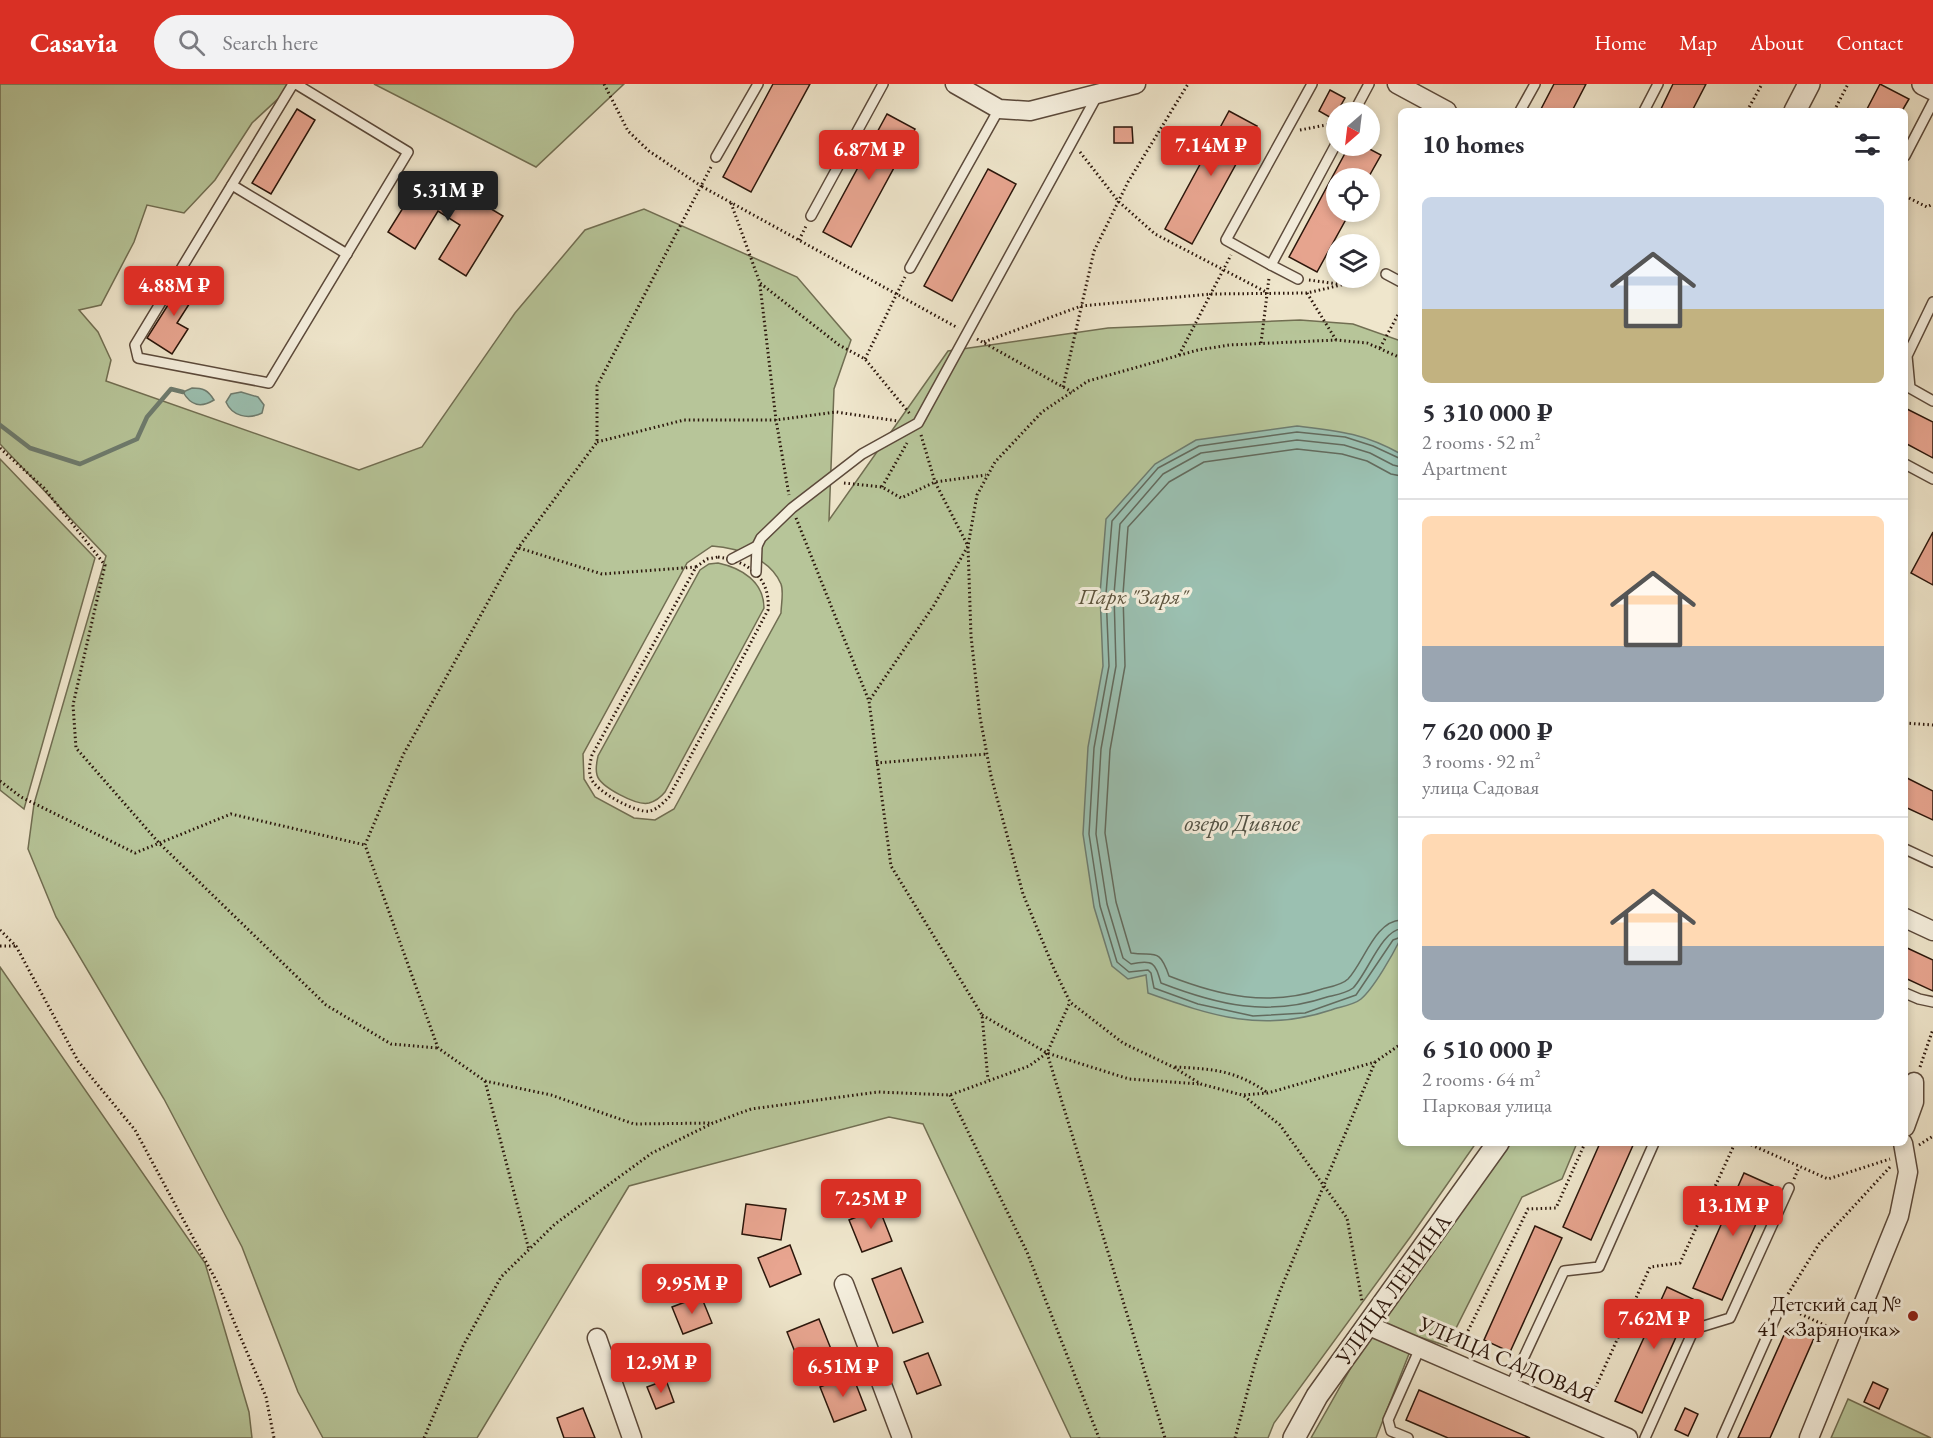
<!DOCTYPE html>
<meta charset="utf-8">
<style>
:root{--surface:#fff;--page:#f2f2f3;--text:#2b2b33;--muted:#7c7c81;--line:#e1e1e2;--accent:#d93025}
body{margin:0;font-family:"EB Garamond",serif;background:var(--page);color:var(--text);height:100vh;display:flex;flex-direction:column;font-size:22px;white-space:nowrap}
*{box-sizing:border-box;margin:0}
p{font-size:20px;color:var(--muted)}
.icon{flex:none;width:33px;height:33px;fill:none;stroke:currentColor;stroke-width:2;stroke-linecap:round;stroke-linejoin:round}
.map{position:relative;flex:1;overflow:hidden}
.sheet{position:absolute;left:1398px;top:24px;width:510px;height:1038px;display:flex;flex-direction:column;background:var(--surface);border-radius:9px;box-shadow:0 3px 9px #0003}
.sheet>*{flex:none}
.needle{width:39px;rotate:208deg}
.tools{position:absolute;left:1326px;top:18px;display:grid;gap:12px}
.tools a{display:grid;place-items:center;width:54px;height:54px;border-radius:50%;background:var(--surface);box-shadow:0 3px 9px #0003;font-size:30px}
.price{position:absolute;translate:-50% -51px;padding:0 14px;border-radius:6px;background:var(--accent);color:#fff;font-size:20px;line-height:39px;filter:drop-shadow(0 2px 3px #0008)}
.price::after{content:'';position:absolute;left:50%;top:36px;width:18px;height:14px;margin-left:-9px;background:inherit;clip-path:polygon(0 0,100% 0,50% 100%)}
.price.active{background:#222;color:#fff}
ul{padding:0;list-style:none}
li{display:grid;align-content:center;gap:12px;height:318px;padding:0 24px}
li+li{border-top:2px solid var(--line)}
li span{display:grid;place-items:center;height:186px;border-radius:9px;color:#555}
li>.icon{margin-inline-start:auto}
span .icon{width:108px;height:108px;fill:#fffc;stroke-width:1}
li b{font-size:26px}
h2{display:flex;justify-content:space-between;align-items:center;height:72px;padding:0 24px;font-size:26px}
header{display:flex;align-items:center;gap:36px;box-sizing:border-box;height:84px;padding:0 30px;background:var(--accent);color:#fff}
header strong{font-size:28px}
nav{display:flex;gap:33px;margin-inline-start:auto;font-size:21px}
.search{width:420px;height:54px;background:var(--page);display:flex;align-items:center;gap:15px;box-sizing:border-box;padding:0 21px;border-radius:33px;color:var(--muted);font-size:22px}
.map>svg:first-child{display:block}
.green{fill:#b7c599;stroke:#716e52;stroke-width:1.5;fill-rule:evenodd}
.water{fill:#9bc0b1;stroke:#6e7c6f;stroke-width:1.5}
.lines{fill:none;stroke-linecap:round;stroke-linejoin:round}
.shore{stroke:#636b5e;stroke-width:1.5}
.stream{stroke:#6e7c6f;stroke-width:4.5}
.building{fill:#e8a590;stroke:#2b160b;stroke-width:1.5}
.service-casing{stroke:#5c4a3b;stroke-width:12}
.minor-casing{stroke:#5c4a3b;stroke-width:21}
.tertiary-casing{stroke:#5c4a3b;stroke-width:24}
.path{stroke:#2b160b;stroke-width:3;stroke-dasharray:1.5 3;stroke-linecap:butt}
.service{stroke:#f5efde;stroke-width:9}
.minor{stroke:#f5efde;stroke-width:18}
.tertiary{stroke:#f5efde;stroke-width:21}
.poi-dot{fill:#8f2418;stroke:#f5efde;stroke-width:2}
.labels{text-anchor:middle;stroke-width:6;stroke-linejoin:round;paint-order:stroke}
.park-label{font-size:22px;font-style:italic;fill:#5c533d;stroke:#f5efde}
.street-label{font-size:22px;fill:#2b160b;stroke:#f5efde}
.poi-label{font-size:22px;fill:#2b160b;stroke:#f5efde;text-anchor:end}
.water-label{font-size:24px;font-style:italic;fill:#525245;stroke:#f5efde}
</style>
<header>
<strong>Casavia</strong>
<div class="search"><svg class="icon" aria-label="search" viewBox="0 0 24 24"><circle cx="10" cy="10" r="6"/><path d="M15 15l6 6"/></svg>Search here</div>
<nav><a>Home</a><a>Map</a><a>About</a><a>Contact</a></nav>
</header>
<div class="map">
<svg width="1933" height="1354" viewBox="0 0 1933 1354">
<rect width="100%" height="100%" fill="#efe6cc"/>
<filter id="stains"><feTurbulence type="fractalNoise" baseFrequency=".00333" numOctaves="4"/><feColorMatrix values="0 0 0 0 .2 0 0 0 0 .09 0 0 0 0 .02 0 0 0 .5 -.17"/></filter>
<radialGradient id="worn" r=".72"><stop offset=".6" stop-color="#630" stop-opacity="0"/><stop offset="1" stop-color="#630" stop-opacity=".3"/></radialGradient>
<g class="green">
<path d="M0,0H294L252,39L215,96L184,129L147,121L134,158L101,221L79,226L98,248L111,276L106,297L359,386L422,363L515,229L585,146L644,125L797,193L851,256L834,305L829,436L948,267L1108,244L1300,236L1353,240L1401,257V1059H1476L1411,1152L1274,1339L1268,1354H1071L923,1040L889,1033L629,1102L477,1354H323L298,1308L242,1163L164,1015L56,833L28,765L34,720L106,472L0,360ZM712,462C738,464 770,474 781,500C784,508 781,521 781,529L674,725L655,736L634,734L595,713L584,695L583,670L687,479Z"/>
<polygon points="374,0 624,0 536,83"/>
<polygon points="0,375 95,474 24,725 0,706"/>
<path d="M718,479C742,484 764,498 764,524L665,708C661,713 656,717 649,719C637,722 600,703 597,691C595,684 597,678 598,672L700,486L709,480Z"/>
<polygon points="0,883 205,1179 249,1328 252,1354 0,1354"/>
<polygon points="1511,1059 1577,1059 1562,1095 1522,1113 1447,1262 1416,1252 1376,1354 1311,1354 1357,1273"/>
<polygon points="1848,1315 1931,1354 1831,1354"/>
</g>
<g class="water">
<path d="M192,304C203,304 208,306 214,316C201,324 191,322 183,308Z"/>
<path d="M241,308L258,313L264,321L262,329C248,336 232,332 226,318L231,310Z"/>
<path d="M1297,342C1339,347 1363,349 1401,370V854C1393,870 1374,904 1361,915C1354,921 1339,923 1331,926C1263,949 1212,932 1148,909L1146,891L1128,895L1112,882L1094,823L1083,750L1088,663L1103,582L1100,510L1106,435L1155,380L1196,356Z"/>
</g>
<g class="lines">
<g class="shore">
<polyline points="1401,375 1373,362 1345,353 1297,348 1199,362 1158,384 1112,437 1106,510 1109,582 1094,664 1089,750 1100,822 1117,878 1129,888 1148,886 1151,889 1154,904 1198,920 1253,932 1305,929 1356,911 1393,856 1401,853"/>
<path d="M1401,383L1393,381L1370,369L1344,361L1297,356L1201,369L1163,390L1120,440L1114,510L1116,582L1101,665L1096,750L1107,820L1123,874L1131,880C1154,875 1155,879 1161,899C1218,921 1268,933 1327,913C1335,911 1347,909 1353,904C1367,890 1382,846 1401,845"/>
<path d="M1401,392L1391,390L1367,377L1342,370L1297,365L1204,378L1169,398L1128,443L1123,510L1125,582L1110,666L1105,749L1116,818L1131,869C1154,873 1159,862 1169,892C1220,912 1269,923 1322,905C1330,903 1342,901 1348,895C1364,878 1375,837 1401,836"/>
</g>
<polyline class="stream" points="0,341 30,364 80,380 137,355 147,333 171,305 183,308"/>
</g>
<g class="building">
<polygon points="773,0 810,0 751,108 723,93"/>
<polygon points="1554,0 1586,0 1572,27 1540,27"/>
<polygon points="1673,0 1706,0 1692,27 1660,27"/>
<polygon points="1880,0 1909,15 1902,27 1866,27"/>
<polygon points="1330,6 1345,14 1333,35 1319,27"/>
<polygon points="297,25 315,36 271,110 252,99"/>
<polygon points="1229,27 1257,42 1192,160 1165,145"/>
<polygon points="887,30 915,45 851,163 823,148"/>
<polygon points="1114,43 1132,43 1133,59 1114,59"/>
<polygon points="1349,62 1364,62 1381,71 1368,94 1336,94 1336,128 1350,128 1317,188 1289,173"/>
<polygon points="988,85 1016,100 952,217 924,202"/>
<polygon points="433,90 503,132 466,192 439,175 460,141 438,127 415,165 388,148 411,111 418,115"/>
<polygon points="187,191 202,200 177,239 188,245 172,270 147,254"/>
<polygon points="1905,324 1933,338 1933,374 1905,359"/>
<polygon points="1933,448 1933,501 1911,489"/>
<polygon points="1905,693 1933,707 1933,736 1905,723"/>
<polygon points="1905,863 1933,876 1933,907 1905,894"/>
<polygon points="1600,1059 1634,1059 1591,1156 1563,1143"/>
<polygon points="1744,1089 1773,1102 1722,1216 1693,1204"/>
<polygon points="746,1120 786,1125 781,1156 742,1150"/>
<polygon points="879,1124 892,1157 862,1168 849,1136"/>
<polygon points="1535,1142 1562,1154 1510,1268 1484,1256"/>
<polygon points="790,1161 801,1190 770,1203 758,1174"/>
<polygon points="901,1184 923,1238 893,1249 872,1195"/>
<polygon points="1667,1203 1693,1215 1642,1329 1615,1317"/>
<polygon points="701,1212 712,1239 683,1250 672,1223"/>
<polygon points="819,1235 831,1265 799,1278 787,1248"/>
<polygon points="1788,1242 1814,1254 1770,1354 1738,1354"/>
<polygon points="928,1269 941,1301 917,1310 904,1278"/>
<polygon points="852,1290 866,1326 834,1338 820,1303"/>
<polygon points="666,1296 674,1318 656,1325 647,1303"/>
<polygon points="1873,1298 1888,1305 1879,1325 1864,1318"/>
<polygon points="1419,1306 1530,1354 1448,1354 1406,1336"/>
<polygon points="583,1324 595,1354 564,1354 557,1334"/>
<polygon points="1685,1324 1698,1330 1688,1352 1675,1346"/>
</g>
<g class="lines">
<g class="service-casing">
<g id="service">
<polyline points="293,0 135,261 138,274 269,299 408,68 296,0"/>
<polyline points="1312,0 1226,156 1271,181 1336,60"/>
<polyline points="1520,27 1535,0"/>
<polyline points="1644,27 1658,0"/>
<polyline points="1354,28 1369,0"/>
<polyline points="1905,72 1933,18"/>
<polyline points="716,73 758,0"/>
<polyline points="232,101 347,170"/>
<polyline points="811,132 883,0"/>
<polyline points="1271,181 1298,195"/>
<polyline points="910,184 999,25"/>
<polyline points="1386,190 1401,198"/>
<polyline points="1933,218 1907,272 1910,304 1933,317"/>
<polyline points="1905,380 1933,395"/>
<polyline points="732,475 757,462 761,454 792,424 862,370 918,339 1098,10"/>
<polyline points="756,488 757,462"/>
<polyline points="1905,765 1933,778"/>
<polyline points="1905,909 1919,915 1933,918"/>
<polyline points="1510,1303 1564,1187 1599,1183 1654,1059"/>
<polyline points="1408,1354 1391,1347 1388,1336 1420,1264"/>
<polyline points="1645,1354 1694,1245 1730,1234 1789,1104"/>
<polyline points="1722,1354 1781,1221"/>
</g>
</g>
<g class="minor-casing">
<g id="minor">
<polyline points="955,0 999,25 1030,27 1136,0"/>
<polyline points="1397,0 1447,27"/>
<polyline points="1905,834 1933,847"/>
<polyline points="1905,1043 1914,1018 1914,998"/>
<polyline points="844,1200 902,1354"/>
<polyline points="1367,1241 1628,1354"/>
<polyline points="597,1254 632,1354"/>
<polyline points="1809,1354 1899,1132 1908,1088 1903,1059"/>
</g>
</g>
<g class="tertiary-casing">
<g id="tertiary">
<polyline points="1923,0 1933,5"/>
<polyline points="1795,27 1809,0"/>
<polyline points="1294,1354 1317,1312 1498,1059"/>
</g>
</g>
<g class="path">
<polyline points="604,0 628,47 649,67 701,102 597,302 597,358 518,464 403,671 365,761 438,964 485,997 551,1011 634,1040 713,1039"/>
<polyline points="1747,27 1762,0"/>
<polyline points="1834,27 1848,0"/>
<polyline points="1300,46 1336,39"/>
<polyline points="1080,68 1119,118 1155,150 1266,208"/>
<polyline points="711,83 701,102 958,244"/>
<polyline points="1905,112 1927,123 1933,120"/>
<polyline points="731,119 760,199 839,261 865,275 910,330"/>
<polyline points="799,156 806,142"/>
<polyline points="1309,196 1338,200"/>
<polyline points="760,201 776,336 789,411"/>
<polyline points="1307,209 1336,256"/>
<polyline points="977,255 1072,308"/>
<polyline points="984,258 1081,222 1211,210 1307,209 1375,193"/>
<polyline points="1261,259 1269,194"/>
<polyline points="1380,264 1401,225"/>
<polyline points="1179,271 1231,171"/>
<polyline points="1401,274 1367,259 1336,256 1229,261 1198,266 1088,297 1042,328 995,378 977,411 968,462 971,552 980,633 991,692 1023,810 1054,885 1070,918 1123,959 1173,983 1201,1000 1242,1011 1268,1009 1375,978 1401,960"/>
<polyline points="865,275 905,193"/>
<polyline points="1063,303 1094,167 1128,98 1188,0"/>
<polyline points="921,351 935,398 968,462 934,521 869,617 891,782 982,931 988,996"/>
<polyline points="597,358 684,336 776,336 836,328 898,337"/>
<polyline points="0,364 44,404 105,481 73,621 76,664 159,759 326,921 391,960 438,964"/>
<polyline points="844,399 882,403 901,414 935,398 986,391"/>
<polyline points="882,403 907,359"/>
<polyline points="796,434 869,617"/>
<polyline points="519,464 602,490 696,483"/>
<path d="M718,473C748,477 771,494 768,526L669,713C664,718 658,725 650,727C637,730 595,707 591,694C588,686 590,679 592,671L696,483L707,475Z"/>
<polyline points="1905,639 1933,641"/>
<polyline points="876,679 987,670"/>
<polyline points="0,697 21,713 135,769 231,730 365,761"/>
<polyline points="0,846 16,862 78,977 135,1046 218,1200 266,1313 274,1354"/>
<polyline points="0,862 16,862"/>
<polyline points="982,931 1047,969 1129,995 1200,1000"/>
<polyline points="1047,969 1165,1354"/>
<path d="M1175,983C1213,985 1235,986 1268,1009"/>
<polyline points="1920,983 1933,945"/>
<polyline points="485,997 529,1166"/>
<polyline points="950,1011 1027,1168 1099,1354"/>
<polyline points="1244,1012 1280,1041 1347,1134 1362,1217"/>
<polyline points="1747,1059 1828,1095 1890,1075"/>
<polyline points="1919,1061 1933,1052"/>
<polyline points="1794,1095 1799,1083"/>
<polyline points="1788,1210 1819,1160 1890,1083"/>
<polyline points="1792,1226 1835,1246"/>
<polyline points="1460,1263 1528,1125 1556,1124 1585,1059"/>
<polyline points="1588,1320 1650,1183 1680,1179 1735,1059"/>
<polyline points="424,1354 463,1262 501,1193 555,1140 652,1069 713,1039 751,1025 878,1008 950,1011 1029,982 1047,969 1070,918"/>
<polyline points="1235,1354 1256,1276 1280,1207 1375,978"/>
</g>
<use href="#service" class="service"/>
<use href="#minor" class="minor"/>
<use href="#tertiary" class="tertiary"/>
</g>
<circle class="poi-dot" cx="1913" cy="1232" r="6"/>
<g class="labels">
<g class="park-label">
<text x="1133" y="520">Парк "Заря"</text>
</g>
<g class="street-label">
<text transform="translate(1393 1205) rotate(-54)" y="8">УЛИЦА ЛЕНИНА</text>
<text transform="translate(1507 1275) rotate(23)" y="8">УЛИЦА САДОВАЯ</text>
</g>
<g class="poi-label">
<text x="1901" y="1227">Детский сад №<tspan x="1901" dy="25">41 «Заряночка»</tspan></text>
</g>
<g class="water-label">
<text x="1242" y="747">озеро Дивное</text>
</g>
</g>
<rect width="100%" height="100%" filter="url(#stains)"/>
<rect width="100%" height="100%" fill="url(#worn)"/>
</svg>
<div class="tools">
<a><svg class="needle" viewBox="-14 -14 28 28"><path d="M0-13l5 13h-10z" fill="#e53935"/><path d="M0 13l5-13h-10z" fill="#7c7c81"/></svg></a>
<a><svg class="icon" aria-label="locate" viewBox="0 0 24 24"><circle cx="12" cy="12" r="6"/><path d="M12 2v4M12 18v4M2 12h4M18 12h4"/></svg></a>
<a><svg class="icon" aria-label="layers" viewBox="0 0 24 24"><path d="M12 4l9 5-9 5-9-5zM3 14l9 5 9-5"/></svg></a>
</div>
<b class="price" style="left:1211px;top:93px">7.14M ₽</b>
<b class="price" style="left:869px;top:97px">6.87M ₽</b>
<b class="price active" style="left:448px;top:138px">5.31M ₽</b>
<b class="price" style="left:174px;top:233px">4.88M ₽</b>
<b class="price" style="left:871px;top:1146px">7.25M ₽</b>
<b class="price" style="left:1733px;top:1153px">13.1M ₽</b>
<b class="price" style="left:692px;top:1231px">9.95M ₽</b>
<b class="price" style="left:1654px;top:1266px">7.62M ₽</b>
<b class="price" style="left:661px;top:1310px">12.9M ₽</b>
<b class="price" style="left:843px;top:1314px">6.51M ₽</b>
<section class="sheet">
<h2>10 homes<svg class="icon" aria-label="filters" viewBox="0 0 24 24"><path d="M4 7h16M4 17h16"/><circle cx="9" cy="7" r="2"/><circle cx="15" cy="17" r="2"/></svg></h2>
<ul>
<li><span style="background:linear-gradient(#c9d6e8 60%,#c2b280 0)"><svg class="icon" aria-label="home" viewBox="0 0 24 24"><path d="M3 11l9-7 9 7M6 9v11h12V9"/></svg></span><div><b>5 310 000 ₽</b><p>2 rooms · 52 m²</p><p>Apartment</p></div></li>
<li><span style="background:linear-gradient(#ffd9b3 70%,#9aa5b1 0)"><svg class="icon" aria-label="home" viewBox="0 0 24 24"><path d="M3 11l9-7 9 7M6 9v11h12V9"/></svg></span><div><b>7 620 000 ₽</b><p>3 rooms · 92 m²</p><p>улица Садовая</p></div></li>
<li><span style="background:linear-gradient(#ffd9b3 60%,#9aa5b1 0)"><svg class="icon" aria-label="home" viewBox="0 0 24 24"><path d="M3 11l9-7 9 7M6 9v11h12V9"/></svg></span><div><b>6 510 000 ₽</b><p>2 rooms · 64 m²</p><p>Парковая улица</p></div></li>
</ul>
</section>
</div>
